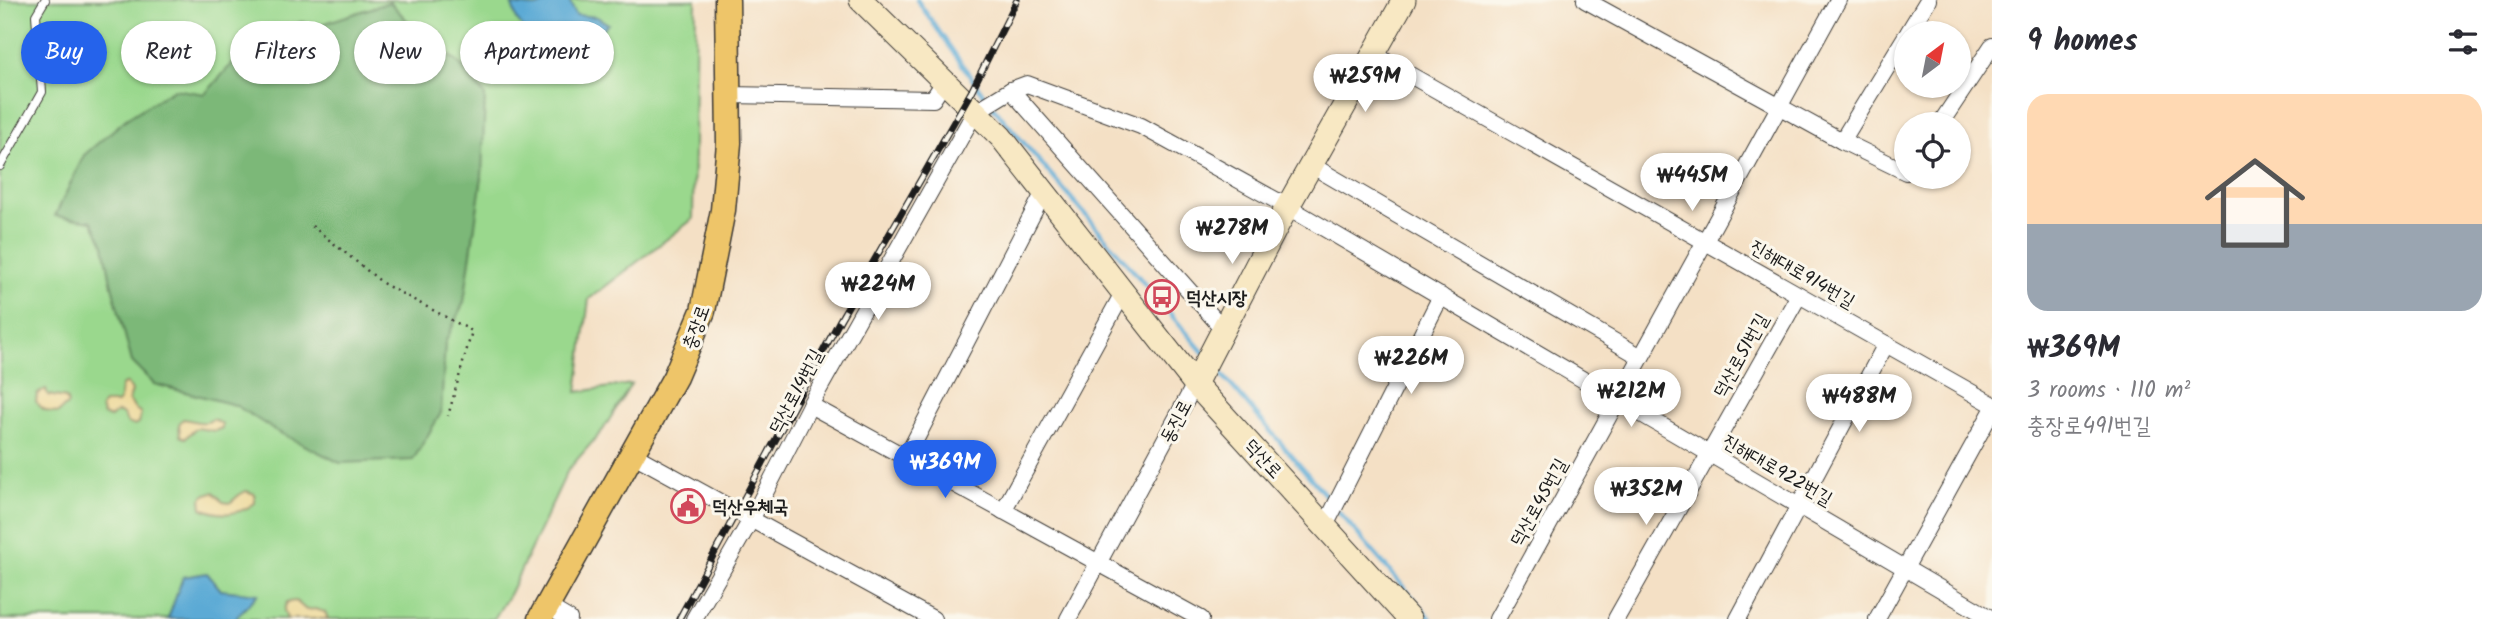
<!DOCTYPE html>
<meta charset="utf-8">
<style>
:root{--surface:#fff;--page:#f7f7f7;--text:#2b2b33;--muted:#7c7c81;--accent:#2563eb}
body{margin:0;font-family:Kalam,"Poor Story",sans-serif;background:var(--page);color:var(--text);height:100vh;display:flex;flex-direction:column;font-size:26px;white-space:nowrap}
*{box-sizing:border-box;margin:0}
p{font-size:23px;color:var(--muted)}
.icon{flex:none;width:38px;height:38px;fill:none;stroke:currentColor;stroke-width:2;stroke-linecap:round;stroke-linejoin:round}
.map{position:relative;flex:1;overflow:hidden}
.drawer{display:flex;flex-direction:column;background:var(--surface);width:525px}
.drawer>*{flex:none}
.top-card{position:absolute;left:21px;top:21px;width:665px;height:63px;display:flex;gap:14px}
.needle{width:46px;rotate:32deg}
.tools{position:absolute;left:1894px;top:21px;display:grid;gap:14px}
.tools a{display:grid;place-items:center;width:77px;height:77px;border-radius:50%;background:var(--surface);box-shadow:0 2px 5px #0004;font-size:35px}
.price{position:absolute;translate:-50% -60px;padding:0 16px;border-radius:24px;background:#fff;color:#222;font-size:23px;line-height:46px;filter:drop-shadow(0 2px 4px #0008)}
.price::after{content:'';position:absolute;left:50%;top:42px;width:21px;height:16px;margin-left:-10px;background:inherit;clip-path:polygon(0 0,100% 0,50% 100%)}
.price.selected{background:var(--accent);color:#fff}
ul{padding:0;list-style:none}
li{display:grid;align-content:center;gap:14px;height:371px;padding:0 35px}
li span{display:grid;place-items:center;height:217px;border-radius:21px;color:#555}
li>.icon{margin-inline-start:auto}
span .icon{width:126px;height:126px;fill:#fffc;stroke-width:1}
li b{font-size:30px}
h2{display:flex;justify-content:space-between;align-items:center;height:84px;padding:0 35px;font-size:30px}
.chip{padding:0 24px;border-radius:32px;background:var(--surface);box-shadow:0 2px 5px #0004;font-size:24px;line-height:63px}
.chip.selected{background:var(--accent);color:#fff}
main{display:flex;flex:1;min-height:0}
.map>svg:first-child{display:block}
.green{fill:#9ad88d;stroke:#5b7a54;stroke-width:2}
.forest{fill:#7bb878;stroke:#4c6a4a;stroke-width:2}
.sand{fill:#eeda9e;stroke:#857b5d;stroke-width:2}
.water{fill:#5baad5;stroke:#3c6378;stroke-width:2}
.lines{fill:none;stroke-linecap:round;stroke-linejoin:round}
.stream{stroke:#5baad5;stroke-width:4.5}
.lane-casing{stroke:#3c3935;stroke-width:10}
.street-casing{stroke:#3c3935;stroke-width:18}
.secondary-casing{stroke:#3c3935;stroke-width:25}
.primary-casing{stroke:#3c3935;stroke-width:27}
.path{stroke:#3c3935;stroke-width:2.5;stroke-dasharray:2 5;stroke-linecap:butt}
.lane{stroke:#fff;stroke-width:8}
.street{stroke:#fff;stroke-width:16}
.secondary{stroke:#f8e8c3;stroke-width:23}
.primary{stroke:#eec569;stroke-width:24}
.rail-casing{stroke:#1c1c1c;stroke-width:7}
.rail{stroke:#fbf7ec;stroke-width:4.5;stroke-dasharray:13;stroke-linecap:butt}
.labels{text-anchor:middle;stroke-width:6;stroke-linejoin:round;paint-order:stroke}
.street-label{font-size:19px;fill:#1c1c1c;stroke:#fbf7ec}
.poi-label{font-size:19px;font-weight:bold;fill:#1c1c1c;stroke:#fbf7ec;text-anchor:start}
</style>
<main>
<div class="map">
<svg width="1992" height="619" viewBox="0 0 1992 619">
<rect width="100%" height="100%" fill="#fbf7ec"/>
<filter id="ink" filterUnits="userSpaceOnUse"><feTurbulence type="fractalNoise" baseFrequency=".0143" numOctaves="2"/><feDisplacementMap in="SourceGraphic" scale="14" xChannelSelector="R" yChannelSelector="G"/><feConvolveMatrix kernelMatrix="1 2 1 2 8 2 1 2 1" color-interpolation-filters="sRGB"/></filter>
<filter id="wash" filterUnits="userSpaceOnUse"><feTurbulence type="fractalNoise" baseFrequency=".00686" numOctaves="4" result="noise"/><feDisplacementMap in="SourceGraphic" scale="28" xChannelSelector="R" yChannelSelector="G"/><feGaussianBlur stdDeviation="1.57" result="paint"/><feColorMatrix in="noise" values="0 0 0 0 0 0 0 0 0 0 0 0 0 0 0 0 0 1.4 0 .05"/><feComposite in="paint" operator="in"/></filter>
<g filter="url(#wash)">
<rect width="100%" height="100%" fill="#f4e0c5"/>
<polygon class="green" points="0,0 696,0 693,219 589,299 577,392 631,384 630,386 603,430 568,470 510,593 494,619 0,619"/>
<polygon class="forest" points="390,2 414,28 460,64 485,95 482,177 464,302 445,343 441,413 413,460 340,463 276,431 235,405 154,384 132,362 111,282 104,245 92,221 55,216 84,155 126,119 174,89 205,94 246,48 301,22 319,25"/>
<g class="sand">
<polygon points="127,383 132,391 129,400 134,408 141,413 139,423 133,425 127,423 124,415 117,412 110,418 103,415 101,407 104,403 117,403 120,399 121,386"/>
<path d="M46,389L48,395L66,398L68,404L58,413C48,412 42,410 36,402L37,394Z"/>
<path d="M183,419C194,420 204,426 213,419L222,424V428L215,431L197,428L185,438L180,436L179,424Z"/>
<path d="M246,491L255,494V503C239,515 220,517 202,508L201,499L206,494L214,492L223,502L230,503L239,495Z"/>
<polygon points="296,601 306,610 315,609 325,612 328,619 287,619 284,610 287,602"/>
</g>
<g class="water">
<polygon points="555,0 569,0 576,15 597,17 608,24 585,45 578,65 557,56 531,66 522,64 531,38 517,20 512,5 536,7"/>
<polygon points="207,573 221,590 258,594 235,619 168,619 183,577"/>
</g>
<g class="lines">
<g class="stream">
<polyline points="917,0 987,100"/>
<polyline points="992,106 1203,352"/>
<polyline points="1213,364 1333,504"/>
<polyline points="1338,511 1431,619"/>
</g>
</g>
</g>
<g filter="url(#ink)">
<g class="lines">
<g class="lane-casing">
<polyline id="lane" points="0,166 42,92 36,15 45,0"/>
</g>
<g class="street-casing">
<g id="street">
<polyline points="1585,0 1842,141 1906,172"/>
<polyline points="1908,33 1928,0"/>
<polyline points="1373,54 1992,404"/>
<polyline points="1011,90 1224,330"/>
<polyline points="728,95 933,99 944,82"/>
<polyline points="1940,124 1992,46"/>
<polyline points="1842,141 1906,36"/>
<polyline points="1311,165 1641,357"/>
<polyline points="810,405 1201,619"/>
<polyline points="632,454 933,619"/>
<polyline points="906,458 1044,192"/>
<polyline points="1003,511 1123,293"/>
<polyline points="1325,526 1441,296"/>
<polyline points="547,606 569,619"/>
<polyline points="694,619 752,518 810,405 975,112 1011,90 1027,84 1141,126 1288,207 1992,619"/>
<polyline points="1068,619 1195,384"/>
<polyline points="1497,619 1838,0"/>
<polyline points="1616,619 1799,295"/>
<polyline points="1738,619 1886,344"/>
<polyline points="1877,619 1992,411"/>
</g>
</g>
<g class="secondary-casing">
<g id="secondary">
<polyline points="861,0 1001,137 1195,384 1409,619"/>
<polyline points="1195,384 1279,222 1404,0"/>
</g>
</g>
<g class="primary-casing">
<polyline id="primary" points="540,619 675,377 703,311 723,210 729,143 727,0"/>
</g>
<polyline class="path" points="312,226 384,284 472,331 448,416"/>
<use href="#lane" class="lane"/>
<use href="#street" class="street"/>
<use href="#secondary" class="secondary"/>
<use href="#primary" class="primary"/>
<g class="rail-casing">
<polyline id="rail" points="679,619 840,320 971,92 1017,0"/>
</g>
<use href="#rail" class="rail"/>
</g>
</g>
<defs>
<g id="bus-ring" transform="scale(1.75)"><circle r="9.5" fill="#fbf7ec" stroke="#d1495b" stroke-width="1.5"/><path d="M-5-6H5V4H4V6H2V4H-2V6H-4V4H-5ZM-3.5-4V0h7V-4ZM-3.5 1.2v1.5H-2V1.2ZM2 1.2v1.5H3.5V1.2Z" fill="#d1495b"/></g>
<g id="civic-ring" transform="scale(1.75)"><circle r="9.5" fill="#fbf7ec" stroke="#d1495b" stroke-width="1.5"/><path d="M-.6-6.5H3V-4.5H.6V-3L4-1V1h2V6H-6V1h2V-1L-.6-3ZM-1.2 2.5V6h2.4V2.5Z" fill="#d1495b"/></g>
</defs>
<g fill-rule="evenodd">
<use href="#bus-ring" x="1162" y="297"/>
<use href="#civic-ring" x="688" y="506"/>
</g>
<g class="labels">
<g class="street-label">
<text transform="translate(1803 273) rotate(30)" y="7">진해대로914번길</text>
<text transform="translate(695 327) rotate(-70)" y="7">충장로</text>
<text transform="translate(1740 355) rotate(-61)" y="7">덕산로51번길</text>
<text transform="translate(795 391) rotate(-62)" y="7">덕산로14번길</text>
<text transform="translate(1175 421) rotate(-62)" y="7">동진로</text>
<text transform="translate(1264 458) rotate(47)" y="7">덕산로</text>
<text transform="translate(1778 469) rotate(30)" y="7">진해대로922번길</text>
<text transform="translate(1538 502) rotate(-61)" y="7">덕산로45번길</text>
</g>
<g class="poi-label">
<text x="1186" y="304">덕산시장</text>
<text x="712" y="513">덕산우체국</text>
</g>
</g>
</svg>
<div class="tools">
<a><svg class="needle" viewBox="-14 -14 28 28"><path d="M0-13l5 13h-10z" fill="#e53935"/><path d="M0 13l5-13h-10z" fill="#7c7c81"/></svg></a>
<a><svg class="icon" aria-label="locate" viewBox="0 0 24 24"><circle cx="12" cy="12" r="6"/><path d="M12 2v4M12 18v4M2 12h4M18 12h4"/></svg></a>
</div>
<b class="price" style="left:1365px;top:114px">₩259M</b>
<b class="price" style="left:1692px;top:213px">₩445M</b>
<b class="price" style="left:1232px;top:266px">₩278M</b>
<b class="price" style="left:878px;top:322px">₩224M</b>
<b class="price" style="left:1411px;top:396px">₩226M</b>
<b class="price" style="left:1631px;top:429px">₩212M</b>
<b class="price" style="left:1859px;top:434px">₩488M</b>
<b class="price selected" style="left:945px;top:500px">₩369M</b>
<b class="price" style="left:1646px;top:527px">₩352M</b>
<div class="top-card">
<a class="chip selected">Buy</a>
<a class="chip">Rent</a>
<a class="chip">Filters</a>
<a class="chip">New</a>
<a class="chip">Apartment</a>
</div>
</div>
<section class="drawer">
<h2>9 homes<svg class="icon" aria-label="filters" viewBox="0 0 24 24"><path d="M4 7h16M4 17h16"/><circle cx="9" cy="7" r="2"/><circle cx="15" cy="17" r="2"/></svg></h2>
<ul>
<li><span style="background:linear-gradient(#ffd9b3 60%,#9aa5b1 0)"><svg class="icon" aria-label="home" viewBox="0 0 24 24"><path d="M3 11l9-7 9 7M6 9v11h12V9"/></svg></span><div><b>₩369M</b><p>3 rooms · 110 m²</p><p>충장로491번길</p></div></li>
</ul>
</section>
</main>
